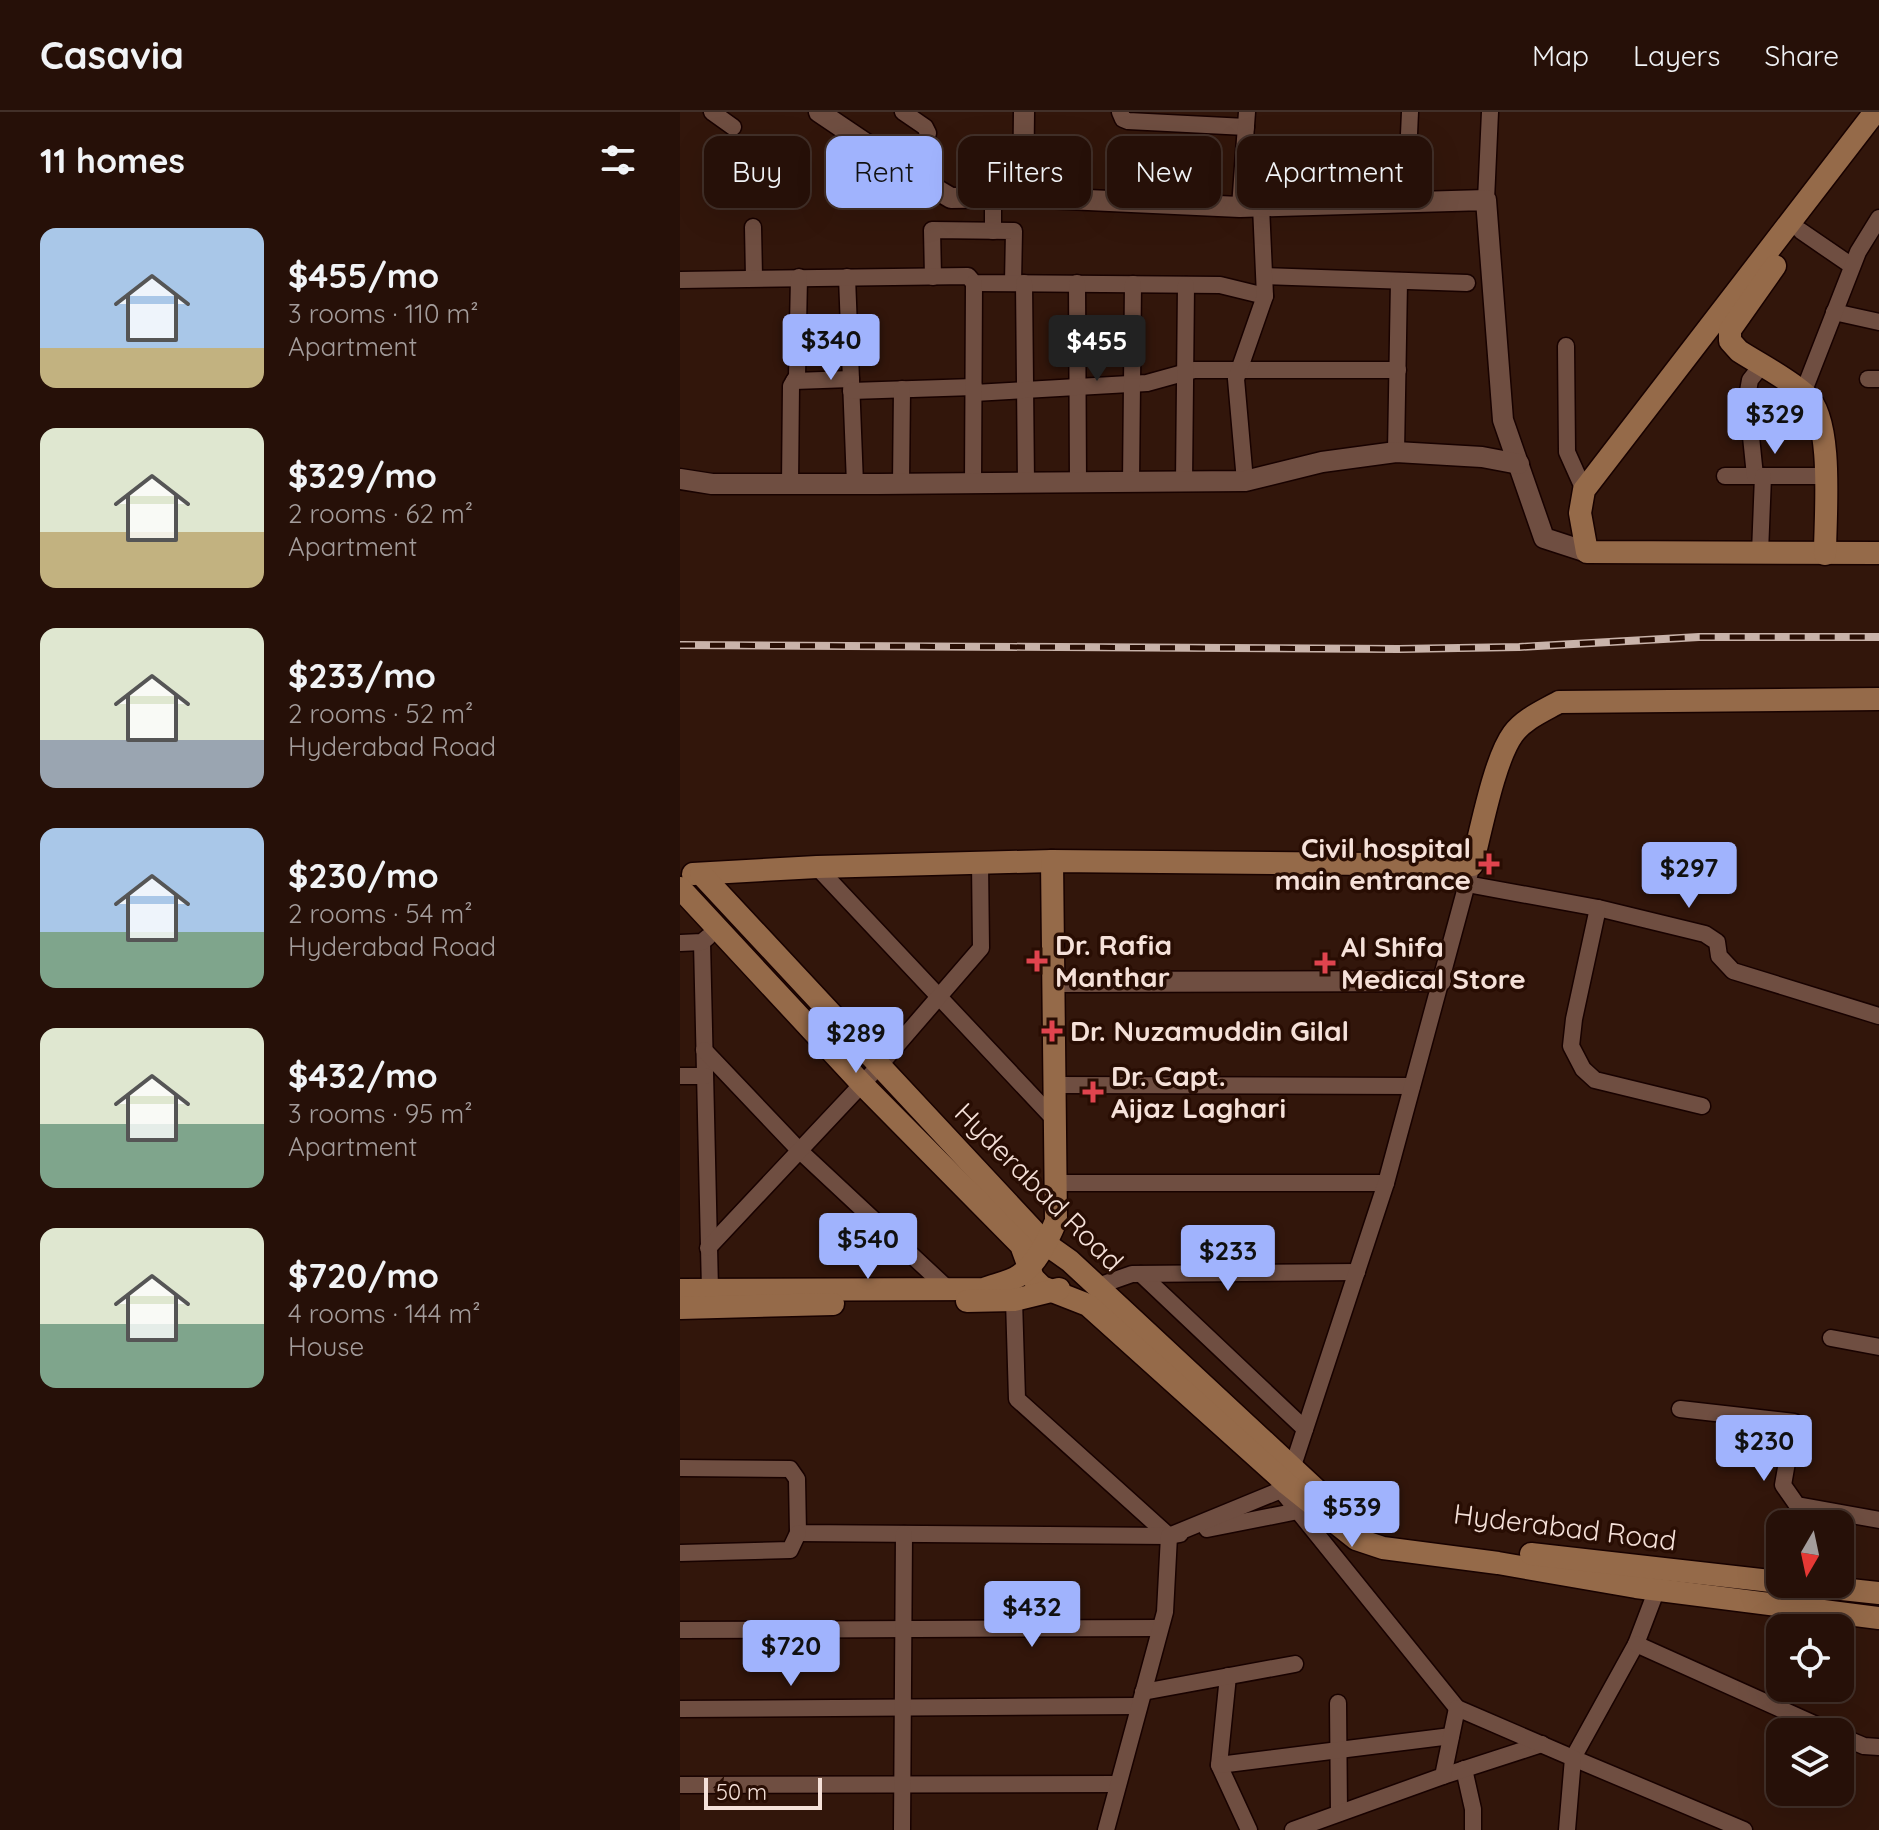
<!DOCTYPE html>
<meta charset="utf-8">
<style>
:root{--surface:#261008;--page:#2e1912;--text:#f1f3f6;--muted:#a49d9c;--line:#423029;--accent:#a0b3fd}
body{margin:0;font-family:Quicksand,sans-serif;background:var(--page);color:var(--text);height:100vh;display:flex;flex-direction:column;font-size:30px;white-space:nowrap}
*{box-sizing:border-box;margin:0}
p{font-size:26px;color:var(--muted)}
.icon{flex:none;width:44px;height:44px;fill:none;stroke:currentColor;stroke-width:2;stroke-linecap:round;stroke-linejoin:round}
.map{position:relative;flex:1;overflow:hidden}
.drawer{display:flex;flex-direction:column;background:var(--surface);width:680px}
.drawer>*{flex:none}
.top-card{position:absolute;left:24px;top:24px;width:760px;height:72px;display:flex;gap:16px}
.needle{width:52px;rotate:189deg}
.controls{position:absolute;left:1086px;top:1398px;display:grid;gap:16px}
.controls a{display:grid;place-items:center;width:88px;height:88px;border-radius:16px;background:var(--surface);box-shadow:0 8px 32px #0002,0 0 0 2px var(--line);font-size:40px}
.scale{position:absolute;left:24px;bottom:20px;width:118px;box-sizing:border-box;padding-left:8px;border:4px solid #f5e1d9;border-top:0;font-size:22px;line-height:28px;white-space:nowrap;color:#f5e1d9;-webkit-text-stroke:6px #280d03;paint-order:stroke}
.price{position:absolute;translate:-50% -68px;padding:0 18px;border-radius:8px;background:var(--accent);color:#111;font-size:26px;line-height:52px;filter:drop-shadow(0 2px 4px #0008)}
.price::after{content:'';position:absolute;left:50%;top:48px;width:24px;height:18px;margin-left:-12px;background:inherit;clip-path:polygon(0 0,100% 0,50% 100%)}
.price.current{background:#222;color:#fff}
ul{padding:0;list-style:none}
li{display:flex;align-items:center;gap:24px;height:200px;padding:0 40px}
li span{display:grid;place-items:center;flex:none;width:224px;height:160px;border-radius:16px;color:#555}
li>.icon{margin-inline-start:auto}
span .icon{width:96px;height:96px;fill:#fffc;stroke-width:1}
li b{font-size:34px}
h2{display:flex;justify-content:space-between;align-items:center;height:96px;padding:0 40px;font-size:34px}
.chip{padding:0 28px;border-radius:16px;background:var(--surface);box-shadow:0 8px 32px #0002,0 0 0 2px var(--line);font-size:28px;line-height:72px}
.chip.current{background:var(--accent);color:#111}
header{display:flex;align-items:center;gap:48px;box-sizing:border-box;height:112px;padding:0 40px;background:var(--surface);border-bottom:2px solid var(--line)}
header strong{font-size:38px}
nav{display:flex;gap:44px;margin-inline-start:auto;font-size:28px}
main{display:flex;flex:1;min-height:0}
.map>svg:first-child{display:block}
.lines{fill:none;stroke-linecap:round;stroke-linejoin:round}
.minor-casing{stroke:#180200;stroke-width:19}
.tertiary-casing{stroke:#180200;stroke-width:23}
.secondary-casing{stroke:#180200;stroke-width:25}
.minor{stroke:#6f4e41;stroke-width:16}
.tertiary{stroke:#6f4e41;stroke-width:20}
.secondary{stroke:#956a49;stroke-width:22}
.rail-casing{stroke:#c9b3aa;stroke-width:8}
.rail{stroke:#280d03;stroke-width:5;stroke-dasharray:15;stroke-linecap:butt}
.health-dot{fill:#e0444e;stroke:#280d03;stroke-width:3}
.labels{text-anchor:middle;stroke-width:7;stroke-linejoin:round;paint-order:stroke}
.poi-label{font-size:28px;font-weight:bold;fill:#f5e1d9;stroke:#280d03;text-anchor:start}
.street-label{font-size:28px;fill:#f5e1d9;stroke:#280d03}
</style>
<header>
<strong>Casavia</strong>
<nav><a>Map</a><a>Layers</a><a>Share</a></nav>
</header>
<main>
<section class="drawer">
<h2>11 homes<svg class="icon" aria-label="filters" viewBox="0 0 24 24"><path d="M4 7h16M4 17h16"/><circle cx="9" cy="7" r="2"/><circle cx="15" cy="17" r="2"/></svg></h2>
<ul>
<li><span style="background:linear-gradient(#a9c7e8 75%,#c2b280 0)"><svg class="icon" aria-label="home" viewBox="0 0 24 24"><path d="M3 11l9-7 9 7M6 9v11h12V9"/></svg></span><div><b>$455/mo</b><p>3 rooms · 110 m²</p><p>Apartment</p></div></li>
<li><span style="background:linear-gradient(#dfe7d0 65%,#c2b280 0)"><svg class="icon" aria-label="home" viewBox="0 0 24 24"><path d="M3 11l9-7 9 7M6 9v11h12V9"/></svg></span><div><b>$329/mo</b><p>2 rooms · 62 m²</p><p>Apartment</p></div></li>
<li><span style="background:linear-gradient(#dfe7d0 70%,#9aa5b1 0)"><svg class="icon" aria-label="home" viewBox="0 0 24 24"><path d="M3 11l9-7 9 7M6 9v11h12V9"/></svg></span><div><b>$233/mo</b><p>2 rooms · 52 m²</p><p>Hyderabad Road</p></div></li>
<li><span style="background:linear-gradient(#a9c7e8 65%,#7fa58c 0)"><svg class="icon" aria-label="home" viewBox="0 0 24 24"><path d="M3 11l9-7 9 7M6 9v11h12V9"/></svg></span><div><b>$230/mo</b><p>2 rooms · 54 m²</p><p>Hyderabad Road</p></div></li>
<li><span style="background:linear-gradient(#dfe7d0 60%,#7fa58c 0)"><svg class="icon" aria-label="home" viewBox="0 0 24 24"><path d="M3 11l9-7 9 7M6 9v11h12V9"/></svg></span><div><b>$432/mo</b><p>3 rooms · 95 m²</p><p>Apartment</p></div></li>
<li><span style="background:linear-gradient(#dfe7d0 60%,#7fa58c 0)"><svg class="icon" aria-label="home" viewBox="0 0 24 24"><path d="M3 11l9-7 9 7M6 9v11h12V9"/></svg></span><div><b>$720/mo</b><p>4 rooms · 144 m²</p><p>House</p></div></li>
</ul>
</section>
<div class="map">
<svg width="1199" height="1718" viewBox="0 0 1199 1718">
<rect width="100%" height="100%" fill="#32160b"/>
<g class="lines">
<g class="minor-casing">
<g id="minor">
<polyline points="32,0 53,15"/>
<polyline points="223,0 245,15 248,21 234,64"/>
<polyline points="440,0 443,7 448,9 566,15"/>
<polyline points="727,67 730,0"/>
<polyline points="806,88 810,0"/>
<polyline points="560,95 567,0"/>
<polyline points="73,115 74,165"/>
<polyline points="313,119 313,85"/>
<polyline points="1121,119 1172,154"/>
<polyline points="585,164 787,171"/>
<polyline points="167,165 175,372"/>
<polyline points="253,165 252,118 334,119 333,171"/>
<polyline points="0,168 288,164 294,171 540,173 585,184"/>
<polyline points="344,171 346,372"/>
<polyline points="397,171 398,371"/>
<polyline points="1154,200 1199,210"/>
<polyline points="886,234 887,340 904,378"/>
<polyline points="1188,267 1199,267"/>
<polyline points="114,269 171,267"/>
<polyline points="171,279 294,275"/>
<polyline points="294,281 467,271 514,258 718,258"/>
<polyline points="1123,281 1178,140 1199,106"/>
<polyline points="716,340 719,169"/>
<polyline points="1045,364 1144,364"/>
<polyline points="1075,364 1067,285 1070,268 1081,254"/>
<polyline points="565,369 556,267 585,184 581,94"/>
<polyline points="504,370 506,173"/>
<polyline points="451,371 453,172"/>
<polyline points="110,372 111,274 117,264 119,165"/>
<polyline points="221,372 222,277"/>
<polyline points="293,372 294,171"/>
<polyline points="1080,441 1083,364"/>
<polyline points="137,755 374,1007"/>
<polyline points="787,772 918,796 1025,822 1037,830 1039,844 1053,859 1199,904"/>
<polyline points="918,796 894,907 891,934 903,957 915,968 1022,994"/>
<polyline points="22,830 30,1178"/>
<polyline points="0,831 22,830 28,825"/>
<polyline points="24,938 120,1039 268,1177"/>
<polyline points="0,964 25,964"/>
<polyline points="374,973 732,974"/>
<polyline points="375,1071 706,1071"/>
<polyline points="28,1136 199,954 301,836 300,750"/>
<polyline points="461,1162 625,1317"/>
<polyline points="415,1175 452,1162 677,1160"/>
<polyline points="334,1188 337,1287 489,1424"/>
<polyline points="1151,1226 1199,1235"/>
<polyline points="1000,1297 1114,1310 1103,1373 1117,1393 1199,1408"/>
<polyline points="0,1356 110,1357 117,1367 118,1421 489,1424 500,1422"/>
<polyline points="601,1378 777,1596"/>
<polyline points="527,1417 618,1399"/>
<polyline points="0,1441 110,1438 118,1421"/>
<polyline points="977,1477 956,1532 893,1646 1064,1718"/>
<polyline points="0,1518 480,1516"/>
<polyline points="956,1532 1152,1620"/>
<polyline points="548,1564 539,1653 569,1718"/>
<polyline points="463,1580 615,1552"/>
<polyline points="658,1591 659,1701"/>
<polyline points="0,1597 459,1594"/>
<polyline points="1160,1624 1184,1634 1199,1635"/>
<polyline points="539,1653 771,1624"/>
<polyline points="784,1657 793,1697 793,1718"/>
<polyline points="763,1664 862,1632"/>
<polyline points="0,1673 438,1672"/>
<polyline points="222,1718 224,1422"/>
<polyline points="426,1718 485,1500 489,1424 601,1378 607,1372 706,1071 792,753"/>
<polyline points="613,1718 763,1664 777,1596 893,1646 887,1718"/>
</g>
</g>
<g class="tertiary-casing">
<g id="tertiary">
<polyline points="139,0 234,64 271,86 343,85"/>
<polyline points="344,0 343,85 560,95 806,88 823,308 864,426 907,440"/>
<polyline points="0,367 32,372 198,372 565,369 642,350 716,340 802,345 839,352"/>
<polyline points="375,870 761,869"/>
</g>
</g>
<g class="secondary-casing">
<g id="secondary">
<polyline points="1195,0 904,378 900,401 907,440 1199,441"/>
<path d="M1095,154L1050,218V229L1059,239C1079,252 1109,267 1127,284C1154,309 1145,404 1145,442"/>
<polyline points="13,762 137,755 372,749"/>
<polyline points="21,762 366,1132 390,1149 645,1386"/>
<polyline points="0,776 182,972 341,1133 353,1166 362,1175 408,1193 607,1372 676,1427 703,1436 818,1451 956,1475 1199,1506"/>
<path d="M0,1178L304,1177C314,1173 325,1171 335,1166C355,1156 368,1128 376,1109L372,749L792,753C801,719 814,648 833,622C844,607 863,599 879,590L1199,587"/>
<polyline points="287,1189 334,1188 379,1177"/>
<polyline points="0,1196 153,1192"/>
<polyline points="851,1442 1100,1470"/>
<polyline points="1115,1472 1199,1481"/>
</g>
</g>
<use href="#minor" class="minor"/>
<use href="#tertiary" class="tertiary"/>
<use href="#secondary" class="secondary"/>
<g class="rail-casing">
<polyline id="rail" points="0,533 719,537 839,535 1019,525 1199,525"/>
</g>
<use href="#rail" class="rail"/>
</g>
<g class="health-dot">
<path d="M805 740h8v8h8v8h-8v8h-8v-8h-8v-8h8z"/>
<path d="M353 837h8v8h8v8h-8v8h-8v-8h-8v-8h8z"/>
<path d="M641 839h8v8h8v8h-8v8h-8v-8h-8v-8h8z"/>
<path d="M368 907h8v8h8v8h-8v8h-8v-8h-8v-8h8z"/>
<path d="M409 968h8v8h8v8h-8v8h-8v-8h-8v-8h8z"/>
</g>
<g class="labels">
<g class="poi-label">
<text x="791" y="746" text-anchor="end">Civil hospital<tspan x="791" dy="32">main entrance</tspan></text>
<text x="375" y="843">Dr. Rafia<tspan x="375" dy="32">Manthar</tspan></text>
<text x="661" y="845">Al Shifa<tspan x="661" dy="32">Medical Store</tspan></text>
<text x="390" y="929">Dr. Nuzamuddin Gilal</text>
<text x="431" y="974">Dr. Capt.<tspan x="431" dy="32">Aijaz Laghari</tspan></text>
</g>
<g class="street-label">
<text transform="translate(359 1075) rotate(45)" y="10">Hyderabad Road</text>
<text transform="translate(885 1415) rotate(7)" y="10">Hyderabad Road</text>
</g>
</g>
</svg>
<div class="controls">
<a><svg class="needle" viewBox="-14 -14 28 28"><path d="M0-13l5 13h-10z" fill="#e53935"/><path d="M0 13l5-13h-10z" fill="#a49d9c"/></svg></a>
<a><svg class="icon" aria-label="locate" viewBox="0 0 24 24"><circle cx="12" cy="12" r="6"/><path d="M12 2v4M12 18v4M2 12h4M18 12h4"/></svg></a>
<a><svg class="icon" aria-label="layers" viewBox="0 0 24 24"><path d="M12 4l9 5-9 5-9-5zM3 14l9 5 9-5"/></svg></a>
</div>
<div class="scale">50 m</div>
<b class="price" style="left:151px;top:270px">$340</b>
<b class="price current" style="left:417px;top:271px">$455</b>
<b class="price" style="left:1095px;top:344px">$329</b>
<b class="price" style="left:1009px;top:798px">$297</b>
<b class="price" style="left:176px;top:963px">$289</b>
<b class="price" style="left:188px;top:1169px">$540</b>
<b class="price" style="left:548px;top:1181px">$233</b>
<b class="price" style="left:1084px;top:1371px">$230</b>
<b class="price" style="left:672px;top:1437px">$539</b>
<b class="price" style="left:352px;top:1537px">$432</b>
<b class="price" style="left:111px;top:1576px">$720</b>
<div class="top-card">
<a class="chip">Buy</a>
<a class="chip current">Rent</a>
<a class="chip">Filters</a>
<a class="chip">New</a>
<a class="chip">Apartment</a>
</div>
</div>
</main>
